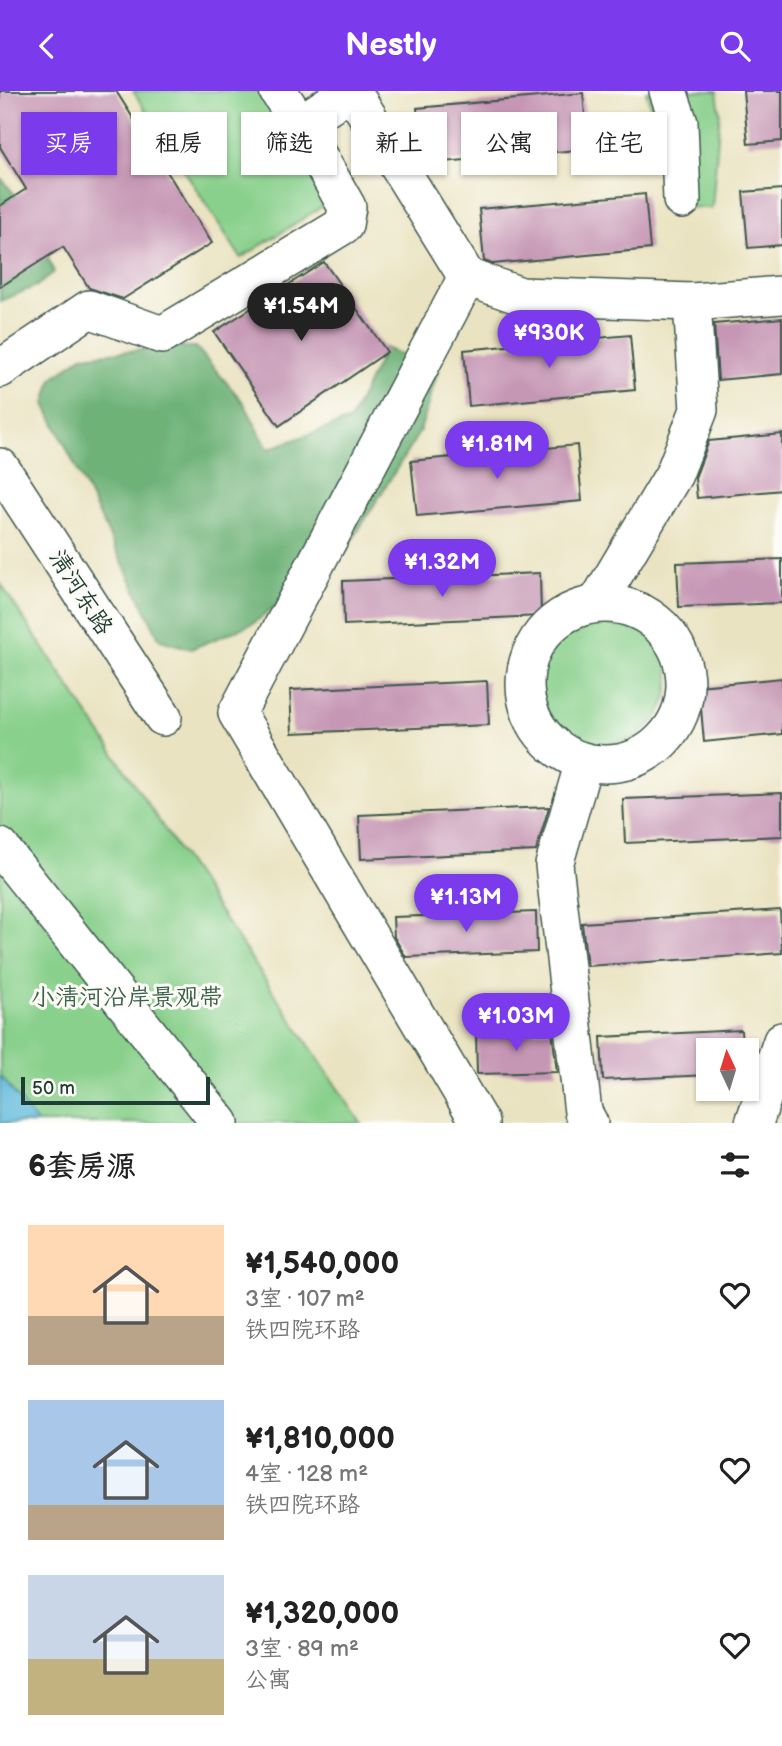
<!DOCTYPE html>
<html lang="zh">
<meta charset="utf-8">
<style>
:root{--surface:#fff;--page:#f2f2f2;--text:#222;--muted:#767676;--accent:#7c3aed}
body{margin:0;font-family:"Balsamiq Sans","LXGW WenKai TC",sans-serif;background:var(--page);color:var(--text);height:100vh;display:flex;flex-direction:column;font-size:26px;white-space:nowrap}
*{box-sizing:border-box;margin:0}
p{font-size:23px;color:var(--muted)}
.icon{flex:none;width:38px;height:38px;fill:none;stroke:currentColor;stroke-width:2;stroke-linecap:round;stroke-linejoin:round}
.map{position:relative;height:1032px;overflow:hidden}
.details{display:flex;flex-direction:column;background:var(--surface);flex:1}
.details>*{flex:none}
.hud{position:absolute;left:21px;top:21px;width:740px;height:63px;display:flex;gap:14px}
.needle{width:46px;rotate:356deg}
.tools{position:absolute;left:696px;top:947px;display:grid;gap:14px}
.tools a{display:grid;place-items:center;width:63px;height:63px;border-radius:0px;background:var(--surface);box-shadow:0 2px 5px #0004;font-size:35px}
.scale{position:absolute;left:21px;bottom:18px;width:189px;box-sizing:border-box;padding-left:7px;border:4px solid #1f3d34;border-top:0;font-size:19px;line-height:24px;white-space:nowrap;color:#1f3d34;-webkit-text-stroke:5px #fdfcf7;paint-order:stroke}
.price{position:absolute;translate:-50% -60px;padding:0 16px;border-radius:24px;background:var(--accent);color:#fff;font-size:23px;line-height:46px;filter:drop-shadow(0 2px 4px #0008)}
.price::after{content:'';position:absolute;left:50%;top:42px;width:21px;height:16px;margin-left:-10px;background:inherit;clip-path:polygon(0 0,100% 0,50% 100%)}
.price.current{background:#222;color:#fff}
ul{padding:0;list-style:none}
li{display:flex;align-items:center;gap:21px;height:175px;padding:0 28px}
li span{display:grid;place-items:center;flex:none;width:196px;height:140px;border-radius:0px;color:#555}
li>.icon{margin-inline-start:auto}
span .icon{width:84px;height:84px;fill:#fffc;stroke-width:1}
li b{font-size:30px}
h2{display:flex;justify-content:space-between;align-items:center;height:84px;padding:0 28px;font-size:30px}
.tag{padding:0 24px;border-radius:0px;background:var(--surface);box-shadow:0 2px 5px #0004;font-size:24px;line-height:63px}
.tag.current{background:var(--accent);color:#fff}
header{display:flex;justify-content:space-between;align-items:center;height:91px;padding:0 28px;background:var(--accent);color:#fff;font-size:32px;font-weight:800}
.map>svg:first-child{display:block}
.green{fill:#89d08c;stroke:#548660;stroke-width:2}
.forest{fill:#6eb278;stroke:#467856;stroke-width:2}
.water{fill:#5fbadd;stroke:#3f7c88;stroke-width:2}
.building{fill:#c697b5}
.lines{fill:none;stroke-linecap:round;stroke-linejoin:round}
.minor-casing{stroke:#3d5649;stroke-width:40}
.minor{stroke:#fff;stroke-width:37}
.labels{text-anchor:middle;stroke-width:6;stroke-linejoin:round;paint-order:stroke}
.street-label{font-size:24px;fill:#1f3d34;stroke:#fdfcf7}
.park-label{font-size:24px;fill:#3a624a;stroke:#fdfcf7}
</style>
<header><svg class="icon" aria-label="back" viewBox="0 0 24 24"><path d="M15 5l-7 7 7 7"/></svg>Nestly<svg class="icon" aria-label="search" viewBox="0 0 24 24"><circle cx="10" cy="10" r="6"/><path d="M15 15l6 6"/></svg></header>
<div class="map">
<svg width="782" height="1032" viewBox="0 0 782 1032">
<rect width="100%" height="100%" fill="#fdfcf7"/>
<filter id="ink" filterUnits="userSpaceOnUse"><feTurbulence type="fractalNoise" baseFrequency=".0143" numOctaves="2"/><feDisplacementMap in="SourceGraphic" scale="14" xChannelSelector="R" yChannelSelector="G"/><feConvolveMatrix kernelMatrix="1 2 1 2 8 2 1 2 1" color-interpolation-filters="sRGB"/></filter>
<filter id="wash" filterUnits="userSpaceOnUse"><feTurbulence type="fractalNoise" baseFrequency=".00686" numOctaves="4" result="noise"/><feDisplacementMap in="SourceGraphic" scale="28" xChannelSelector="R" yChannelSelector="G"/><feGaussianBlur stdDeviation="1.57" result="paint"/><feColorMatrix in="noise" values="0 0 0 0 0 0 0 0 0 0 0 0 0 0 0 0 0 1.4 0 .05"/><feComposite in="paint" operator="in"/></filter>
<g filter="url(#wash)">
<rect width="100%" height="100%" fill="#eae3c1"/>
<g class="green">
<polygon points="133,0 265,0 325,95 323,115 241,167"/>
<polygon points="646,0 717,0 720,22 712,117 664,116 661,52"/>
<polygon points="0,492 361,1032 37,1032 0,984"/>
<circle cx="604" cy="588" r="65"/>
</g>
<g class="forest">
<polygon points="0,86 30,122 54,181 37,195 0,210"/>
<polygon points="167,256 196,256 244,312 268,358 350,329 385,257 438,279 420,340 346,459 254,532 191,558 160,549 45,313 52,288 82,265"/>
</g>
<polygon class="water" points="0,984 37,1032 0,1032"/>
<g id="blocks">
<g class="building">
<polygon points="0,0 116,0 212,152 123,208 89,197 63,156 0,196 0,115 26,98 0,56"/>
<polygon points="743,0 782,0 782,50 748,53"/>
<polygon points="583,2 588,58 422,73 417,17"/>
<polygon points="782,98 782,154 748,157 743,101"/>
<polygon points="645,103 650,158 493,173 484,170 479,118"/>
<polygon points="324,171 387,261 279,335 214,241"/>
<polygon points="782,227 782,283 718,289 714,233"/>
<polygon points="630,244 635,299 469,315 464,259"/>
<polygon points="782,343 782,399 697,407 695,387 709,350"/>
<polygon points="577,354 582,410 417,425 411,370"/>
<polygon points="782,468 782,512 679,516 677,472"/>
<polygon points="540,482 541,525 344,534 343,490"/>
<polygon points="782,587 782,643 704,651 699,595"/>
<polygon points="487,590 489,634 292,642 290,599"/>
<polygon points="782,702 782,745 625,752 623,708"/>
<polygon points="549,716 536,760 361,768 359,724"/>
<polygon points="780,819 782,862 587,875 582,832"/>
<polygon points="536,821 537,861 406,866 394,846 393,826"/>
<polygon points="741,939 742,959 709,959 709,984 603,989 601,946"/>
<polygon points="552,940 557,981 477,983 476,942"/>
</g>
</g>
</g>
<g filter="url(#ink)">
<use href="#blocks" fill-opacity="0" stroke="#3d5649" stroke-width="2"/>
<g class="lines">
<g class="minor-casing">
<g id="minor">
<polyline points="278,0 300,33"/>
<polyline points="352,0 467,186 521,205 692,211 782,204"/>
<polyline points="668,0 679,32 682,109"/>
<polyline points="467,186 237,622 480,1032"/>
<polyline points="0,278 89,218 162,244 344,134 347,116 300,33 350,0"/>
<polyline points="0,376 163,626"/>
<polyline points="597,512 674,383 699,319 692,211"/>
<circle cx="605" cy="593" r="80"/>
<polyline points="584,671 554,774 583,1021 589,1032"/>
<polyline points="0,756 220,1032"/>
<polyline points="754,1032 782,950"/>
</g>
</g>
<use href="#minor" class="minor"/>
</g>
</g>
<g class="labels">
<g class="street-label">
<text transform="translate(81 501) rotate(57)" y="8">清河东路</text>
</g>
<g class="park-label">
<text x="127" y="914">小清河沿岸景观带</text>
</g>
</g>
</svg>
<div class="tools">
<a><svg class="needle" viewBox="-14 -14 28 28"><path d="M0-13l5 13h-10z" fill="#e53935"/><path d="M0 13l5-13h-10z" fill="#767676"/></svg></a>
</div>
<div class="scale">50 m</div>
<b class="price current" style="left:301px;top:252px">¥1.54M</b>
<b class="price" style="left:549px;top:279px">¥930K</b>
<b class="price" style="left:497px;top:390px">¥1.81M</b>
<b class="price" style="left:442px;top:508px">¥1.32M</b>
<b class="price" style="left:466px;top:843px">¥1.13M</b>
<b class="price" style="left:516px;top:962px">¥1.03M</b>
<div class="hud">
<a class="tag current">买房</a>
<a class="tag">租房</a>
<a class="tag">筛选</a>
<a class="tag">新上</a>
<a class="tag">公寓</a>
<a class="tag">住宅</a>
</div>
</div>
<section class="details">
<h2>6套房源<svg class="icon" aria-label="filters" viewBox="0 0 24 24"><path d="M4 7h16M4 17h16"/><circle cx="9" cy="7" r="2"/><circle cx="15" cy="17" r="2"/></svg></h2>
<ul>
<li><span style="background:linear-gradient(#ffd9b3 65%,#b9a48a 0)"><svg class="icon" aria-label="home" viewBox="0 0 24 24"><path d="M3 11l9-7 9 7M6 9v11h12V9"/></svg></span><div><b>¥1,540,000</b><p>3室 · 107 m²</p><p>铁四院环路</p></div><svg class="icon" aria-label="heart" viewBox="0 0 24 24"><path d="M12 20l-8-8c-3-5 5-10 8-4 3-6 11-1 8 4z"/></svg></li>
<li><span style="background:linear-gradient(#a9c7e8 75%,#b9a48a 0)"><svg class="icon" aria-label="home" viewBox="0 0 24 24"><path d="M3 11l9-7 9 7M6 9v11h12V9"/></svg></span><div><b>¥1,810,000</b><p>4室 · 128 m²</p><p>铁四院环路</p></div><svg class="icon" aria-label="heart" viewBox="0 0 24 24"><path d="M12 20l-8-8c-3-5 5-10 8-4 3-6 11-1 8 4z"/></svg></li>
<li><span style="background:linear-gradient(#c9d6e8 60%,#c2b280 0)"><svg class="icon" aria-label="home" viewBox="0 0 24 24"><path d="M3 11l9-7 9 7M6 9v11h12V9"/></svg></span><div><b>¥1,320,000</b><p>3室 · 89 m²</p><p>公寓</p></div><svg class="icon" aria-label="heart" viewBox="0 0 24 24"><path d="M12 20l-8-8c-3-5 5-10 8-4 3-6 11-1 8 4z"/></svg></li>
</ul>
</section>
